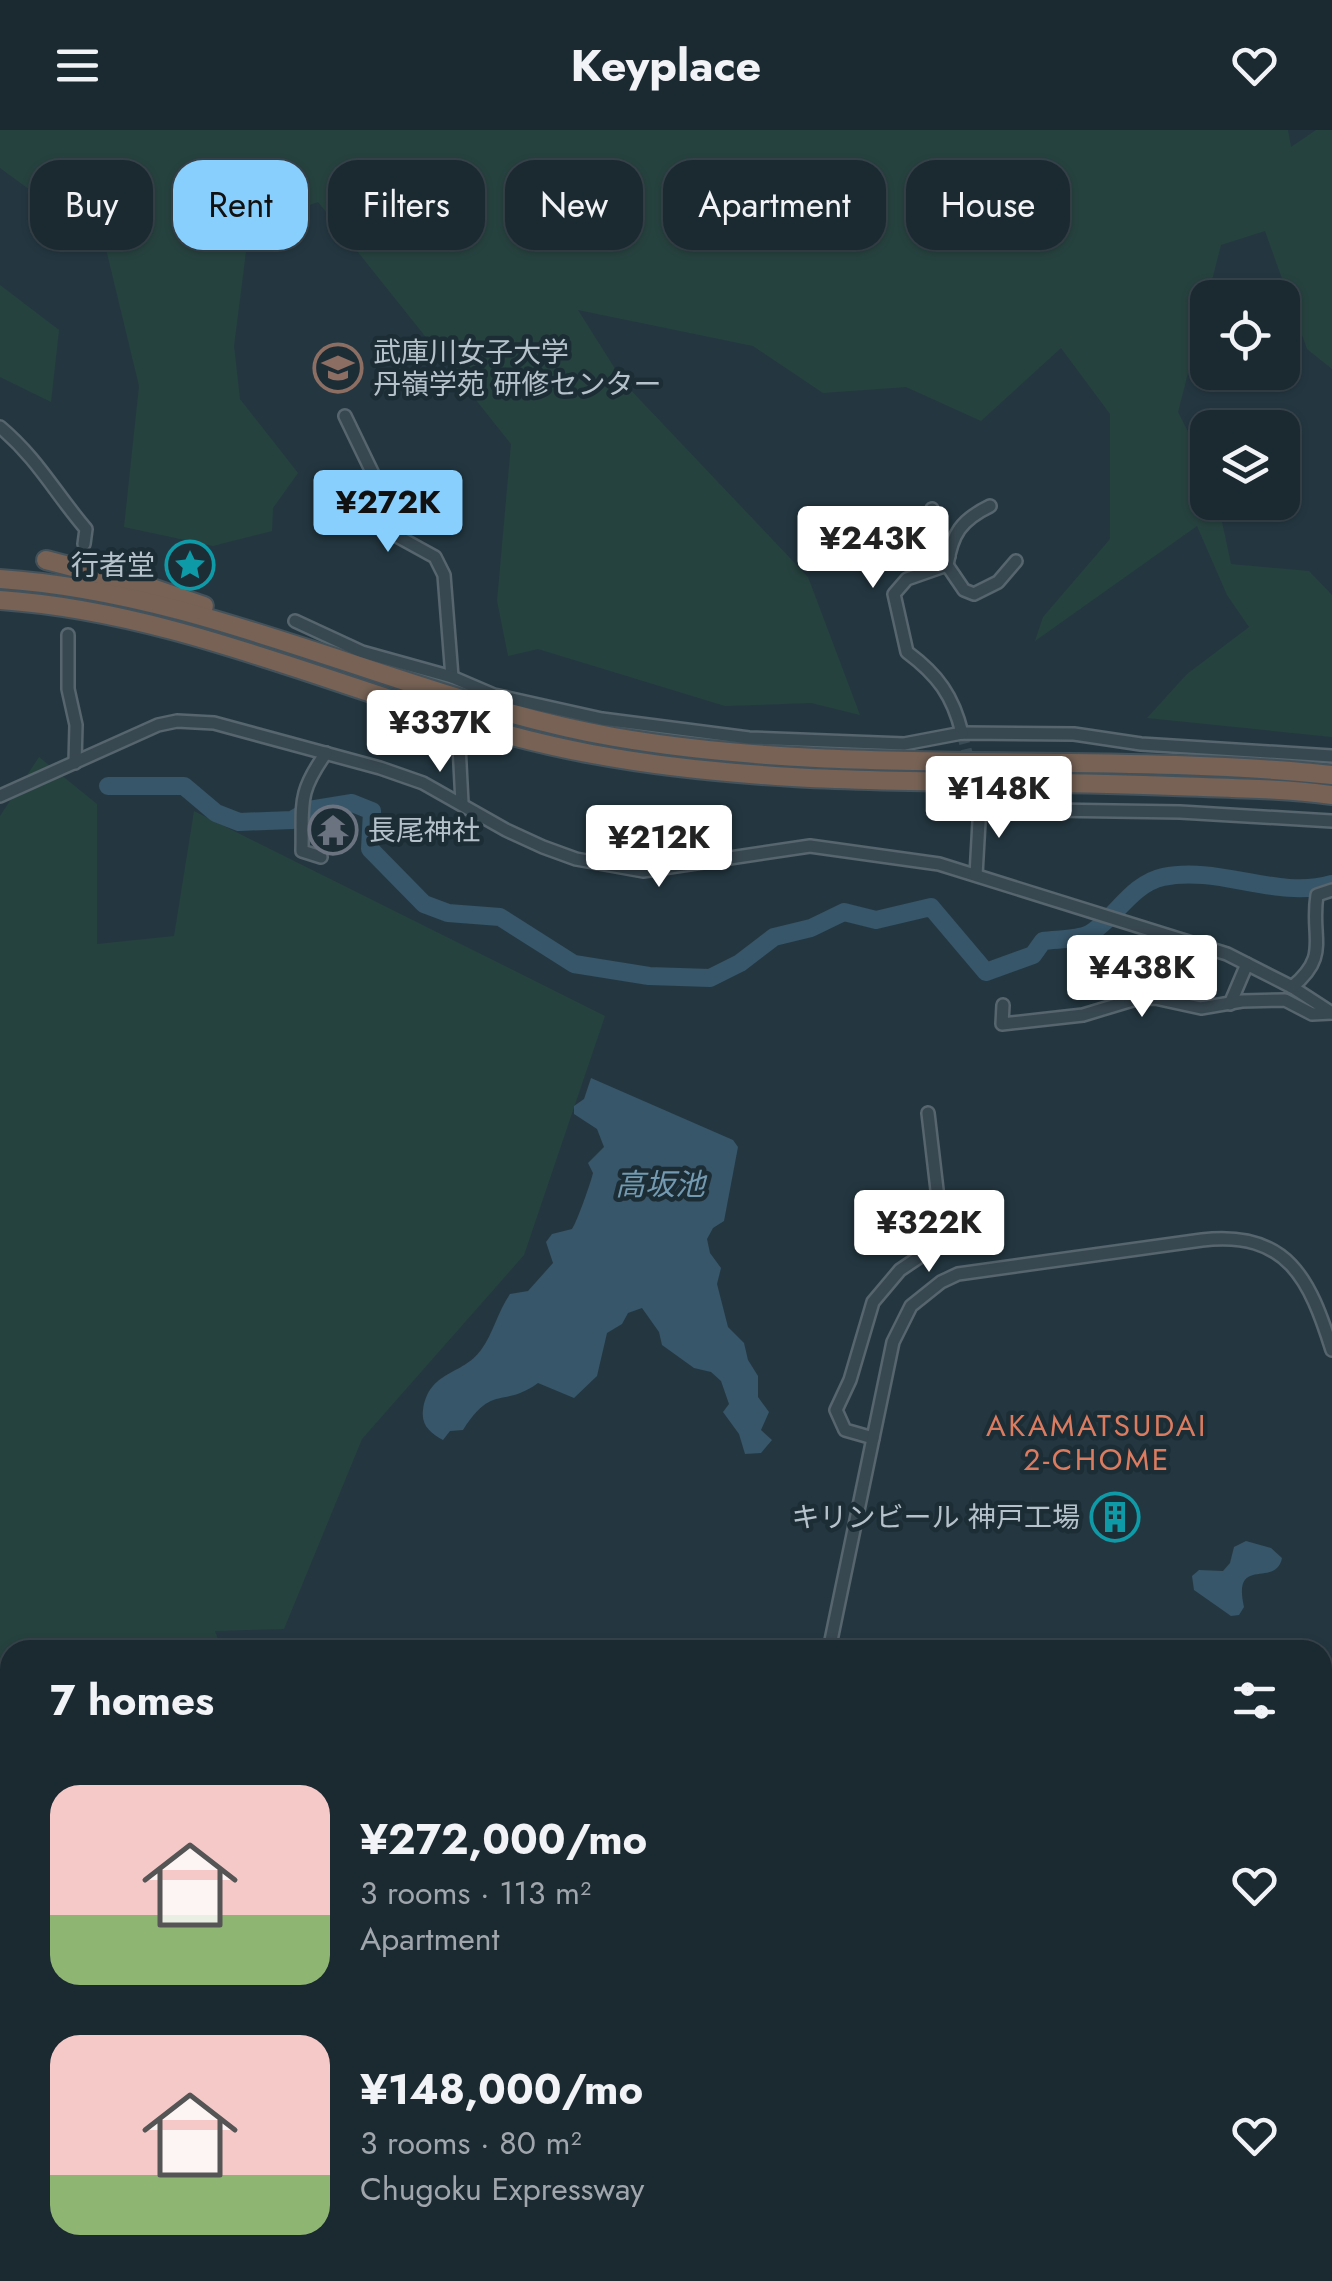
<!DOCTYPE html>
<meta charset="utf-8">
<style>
:root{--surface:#1b2931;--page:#243139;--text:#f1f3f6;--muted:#a0a6ab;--line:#39454d;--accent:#88cffd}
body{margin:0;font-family:Jost,"Noto Sans JP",sans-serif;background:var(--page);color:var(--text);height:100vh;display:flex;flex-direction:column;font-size:38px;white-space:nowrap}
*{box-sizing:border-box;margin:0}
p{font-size:32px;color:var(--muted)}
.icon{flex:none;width:55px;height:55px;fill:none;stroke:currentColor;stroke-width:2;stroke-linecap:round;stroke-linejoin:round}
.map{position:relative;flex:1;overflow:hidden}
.panel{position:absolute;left:0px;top:1510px;width:1332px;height:642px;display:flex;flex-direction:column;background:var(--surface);border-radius:30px 30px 0 0;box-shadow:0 2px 8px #0004,0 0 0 2px var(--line)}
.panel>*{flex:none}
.top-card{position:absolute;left:30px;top:30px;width:1272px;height:90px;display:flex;gap:20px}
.fabs{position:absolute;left:1190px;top:150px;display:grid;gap:20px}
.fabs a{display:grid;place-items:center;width:110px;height:110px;border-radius:20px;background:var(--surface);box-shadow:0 2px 8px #0004,0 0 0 2px var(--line);font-size:50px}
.price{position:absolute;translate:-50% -85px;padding:0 22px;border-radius:10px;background:#fff;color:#222;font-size:32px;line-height:65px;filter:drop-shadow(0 2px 5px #0008)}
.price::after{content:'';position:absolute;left:50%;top:60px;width:30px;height:22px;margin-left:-15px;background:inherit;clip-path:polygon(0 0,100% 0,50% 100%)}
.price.on{background:var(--accent);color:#111}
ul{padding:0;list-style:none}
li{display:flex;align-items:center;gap:30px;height:250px;padding:0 50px}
li span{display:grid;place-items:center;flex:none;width:280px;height:200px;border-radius:30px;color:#555}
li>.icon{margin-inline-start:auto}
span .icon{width:120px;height:120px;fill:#fffc;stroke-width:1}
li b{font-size:42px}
h2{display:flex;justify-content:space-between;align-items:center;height:120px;padding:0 50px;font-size:42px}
.chip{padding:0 35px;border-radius:30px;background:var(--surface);box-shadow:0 2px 8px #0004,0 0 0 2px var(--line);font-size:35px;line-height:90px}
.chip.on{background:var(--accent);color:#111}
header{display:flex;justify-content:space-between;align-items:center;height:130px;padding:0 50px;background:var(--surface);font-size:45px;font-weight:700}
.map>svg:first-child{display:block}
.green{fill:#26423f}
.water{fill:#375669}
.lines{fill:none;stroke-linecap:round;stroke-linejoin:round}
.river{stroke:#375669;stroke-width:18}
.minor-tunnel{stroke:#3a4c56;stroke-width:11;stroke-dasharray:11 5.5;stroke-linecap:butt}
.minor-casing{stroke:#56656e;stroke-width:16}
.highway-casing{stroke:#43525b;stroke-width:22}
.minor{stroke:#384851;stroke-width:11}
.highway{stroke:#776255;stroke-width:18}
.labels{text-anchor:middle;stroke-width:9;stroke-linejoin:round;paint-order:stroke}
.poi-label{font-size:28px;fill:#b5c2cb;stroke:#1d2d36;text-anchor:start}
.water-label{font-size:30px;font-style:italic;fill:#739ab0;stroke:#1d2d36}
.neighbourhood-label{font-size:30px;letter-spacing:2.5px;fill:#db7b60;stroke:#1d2d36}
</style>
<header><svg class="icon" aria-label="menu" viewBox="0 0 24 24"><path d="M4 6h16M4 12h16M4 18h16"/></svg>Keyplace<svg class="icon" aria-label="heart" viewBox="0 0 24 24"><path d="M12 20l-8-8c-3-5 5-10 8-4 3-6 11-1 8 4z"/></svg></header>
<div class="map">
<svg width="1332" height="2151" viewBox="0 0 1332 2151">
<rect width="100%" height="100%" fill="#243741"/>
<g class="green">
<polygon points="0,0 1288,0 1291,17 1316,0 1332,0 1332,239 1307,219 1265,101 1221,115 1178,282 1207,339 1208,372 1218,373 1231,434 1309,441 1332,465 1332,607 1147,588 1187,544 1249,497 1227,465 1197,396 1035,511 1043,487 1110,409 1110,284 1061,218 981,291 906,257 823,263 753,216 578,180 624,253 808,447 860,585 811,573 725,576 538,519 508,526 497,471 511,314 318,72 249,98 234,216 240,269 298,343 273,378 272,401 213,416 124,397 139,256 105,115 0,38"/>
<polygon points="0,155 59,200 51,272 0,247"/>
<polygon points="39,627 97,674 97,814 174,806 194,681 605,886 524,1125 362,1309 284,1499 215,1501 222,1520 10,1520 10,2142 841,2143 840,2151 0,2151 0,686"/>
</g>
<g class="water">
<path d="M591,948L733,1010L738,1017L724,1091L713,1098L707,1109L710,1123L721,1138L717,1154L728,1197L744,1213L748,1230L758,1246V1267L769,1282L761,1300L772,1310L761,1323L745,1324L739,1304L723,1282L729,1274L721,1251L711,1242L694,1238L662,1215L659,1202L642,1178L628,1183L622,1194L607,1203L597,1246L574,1268L538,1253C502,1279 493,1253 463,1300L450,1301L443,1310C431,1303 421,1296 423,1280C429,1240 462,1246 481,1220C493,1204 498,1181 510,1164L528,1161L553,1133L546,1112L552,1104L572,1099C577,1092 591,1052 593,1043L588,1033L604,1017L597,999L574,984V976L584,969Z"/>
<path d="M1246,1411L1271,1418L1282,1428C1276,1459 1232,1424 1244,1477L1239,1485L1231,1486L1194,1460L1192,1446L1199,1440L1223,1441L1230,1433L1234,1417Z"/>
<polygon points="478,2143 531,2143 532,2151 486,2151"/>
</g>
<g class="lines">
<path class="river" d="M108,656H184L216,683L239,692L292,690L309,680L352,673L372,681L370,719L424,774L448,783L500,787L574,834L649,846L710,848L740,833L774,807L811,798L844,782L876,790L931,777L986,842L1033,825L1043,811C1056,809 1078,810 1089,804C1115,789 1131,754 1163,747C1219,735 1277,770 1332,754"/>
<g class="minor-tunnel">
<polyline points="452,547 459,615"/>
<polyline points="962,603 980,674"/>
</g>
<g class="minor-casing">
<g id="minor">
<polyline points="345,286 373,344 395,405 435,427 444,445 452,547"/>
<path d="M0,297C38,329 55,363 86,399L84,414"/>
<polyline points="932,379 940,414 949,426"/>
<path d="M947,435C952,404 961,390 990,376"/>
<polyline points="295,491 362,522 452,547 494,565 602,589 749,608 904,614 962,603 1074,604 1141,614 1332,626"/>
<polyline points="68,505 68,559 76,595 75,633"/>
<path d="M962,603C953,566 938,545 907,522L894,464L907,449L947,435L964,460L974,464L998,452L1016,431"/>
<polyline points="459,615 462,673"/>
<polyline points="0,666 158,595 177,591 214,593 380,638 423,653 506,700 543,717 576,729 643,741 810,716 939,734 1227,824 1292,857 1332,883"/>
<polyline points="980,679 1180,682 1332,691"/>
<path d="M321,727L302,721C303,673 297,664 326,623"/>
<polyline points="976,745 980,674"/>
<path d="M1292,857C1331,825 1310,808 1317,765L1332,760"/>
<polyline points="1230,874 1247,834"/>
<polyline points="1003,875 1002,894 1083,885 1136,869 1155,868 1201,878 1242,871 1285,870 1312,884 1332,883"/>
<polyline points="873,1308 845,1300 836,1280 850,1250 873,1172 900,1140 943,1111 928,983"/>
<path d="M829,1520L893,1212L911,1176L941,1152L958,1144L1202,1110C1288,1100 1310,1150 1332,1220"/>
<polyline points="1322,1658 1332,1637"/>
<polyline points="1322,1695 1332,1674"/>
<polyline points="1145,2142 1164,2151"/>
<polyline points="761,2151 766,2142"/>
<polyline points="1096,2151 1100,2142"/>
<polyline points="1114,2151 1117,2142"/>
</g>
</g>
<g class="highway-casing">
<g id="highway">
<polyline points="46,430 149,457 204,476"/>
<path d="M0,449C213,463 406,570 614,607C851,648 1094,620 1332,645"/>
<path d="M0,470C206,484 391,587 592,624C784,660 980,648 1173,656C1226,658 1280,658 1332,665"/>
</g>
</g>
<use href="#minor" class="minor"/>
<use href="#highway" class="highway"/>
</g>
<defs>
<g id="university-ring" transform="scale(2.5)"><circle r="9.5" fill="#1d2d36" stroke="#8d6e63" stroke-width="1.5"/><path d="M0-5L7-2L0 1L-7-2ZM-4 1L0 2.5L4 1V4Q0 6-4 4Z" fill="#8d6e63"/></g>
<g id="sight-ring" transform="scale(2.5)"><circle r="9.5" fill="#1d2d36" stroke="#0f9aa8" stroke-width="1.5"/><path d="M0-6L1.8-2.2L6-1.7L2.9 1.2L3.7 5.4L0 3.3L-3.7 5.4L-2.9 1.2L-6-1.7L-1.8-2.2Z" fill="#0f9aa8"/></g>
<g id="temple-ring" transform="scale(2.5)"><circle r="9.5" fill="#1d2d36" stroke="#6b7280" stroke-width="1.5"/><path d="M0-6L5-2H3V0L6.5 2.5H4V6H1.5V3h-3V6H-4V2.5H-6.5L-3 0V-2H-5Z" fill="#6b7280"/></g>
<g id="building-ring" transform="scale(2.5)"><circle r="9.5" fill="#1d2d36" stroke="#0f9aa8" stroke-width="1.5"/><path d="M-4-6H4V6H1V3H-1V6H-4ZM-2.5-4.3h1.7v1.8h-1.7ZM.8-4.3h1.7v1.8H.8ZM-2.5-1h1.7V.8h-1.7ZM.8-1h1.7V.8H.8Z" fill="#0f9aa8"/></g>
</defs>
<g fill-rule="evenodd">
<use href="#university-ring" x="338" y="238"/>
<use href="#sight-ring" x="190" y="435"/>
<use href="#temple-ring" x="333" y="700"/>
<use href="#building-ring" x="1115" y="1387"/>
</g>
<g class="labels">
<g class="poi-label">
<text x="373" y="232">武庫川女子大学<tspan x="373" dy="32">丹嶺学苑 研修センター</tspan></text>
<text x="155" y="445" text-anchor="end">行者堂</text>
<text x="368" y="710">長尾神社</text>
<text x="1080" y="1397" text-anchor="end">キリンビール 神戸工場</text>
</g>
<g class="water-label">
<text x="660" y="1065">高坂池</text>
</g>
<g class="neighbourhood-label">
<text x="1097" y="1306">AKAMATSUDAI<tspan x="1097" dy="34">2-CHOME</tspan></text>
</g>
</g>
</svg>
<div class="fabs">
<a><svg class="icon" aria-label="locate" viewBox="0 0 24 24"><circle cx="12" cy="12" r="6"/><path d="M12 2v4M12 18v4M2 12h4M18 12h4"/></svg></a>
<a><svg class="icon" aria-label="layers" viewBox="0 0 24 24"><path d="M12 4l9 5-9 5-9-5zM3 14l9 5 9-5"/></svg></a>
</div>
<b class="price on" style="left:388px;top:425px">¥272K</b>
<b class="price" style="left:873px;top:461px">¥243K</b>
<b class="price" style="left:440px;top:645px">¥337K</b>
<b class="price" style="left:999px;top:711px">¥148K</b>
<b class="price" style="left:659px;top:760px">¥212K</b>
<b class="price" style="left:1142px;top:890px">¥438K</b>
<b class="price" style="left:929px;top:1145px">¥322K</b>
<div class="top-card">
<a class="chip">Buy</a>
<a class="chip on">Rent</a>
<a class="chip">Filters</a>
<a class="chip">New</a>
<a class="chip">Apartment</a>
<a class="chip">House</a>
</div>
<section class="panel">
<h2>7 homes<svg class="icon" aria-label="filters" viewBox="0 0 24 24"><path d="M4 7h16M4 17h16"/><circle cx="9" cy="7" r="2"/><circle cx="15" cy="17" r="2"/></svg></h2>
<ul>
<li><span style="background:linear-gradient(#f6c9c9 65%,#8fb573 0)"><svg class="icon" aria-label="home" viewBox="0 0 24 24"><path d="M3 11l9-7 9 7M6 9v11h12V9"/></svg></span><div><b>¥272,000/mo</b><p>3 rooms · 113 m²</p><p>Apartment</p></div><svg class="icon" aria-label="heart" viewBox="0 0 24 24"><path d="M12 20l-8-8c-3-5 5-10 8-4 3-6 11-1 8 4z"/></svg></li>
<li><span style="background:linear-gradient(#f6c9c9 70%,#8fb573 0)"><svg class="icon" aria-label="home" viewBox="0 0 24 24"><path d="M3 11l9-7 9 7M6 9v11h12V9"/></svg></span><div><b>¥148,000/mo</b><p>3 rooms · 80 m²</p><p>Chugoku Expressway</p></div><svg class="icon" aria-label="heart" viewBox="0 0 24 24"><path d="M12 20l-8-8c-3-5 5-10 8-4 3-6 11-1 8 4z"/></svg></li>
</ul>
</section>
</div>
